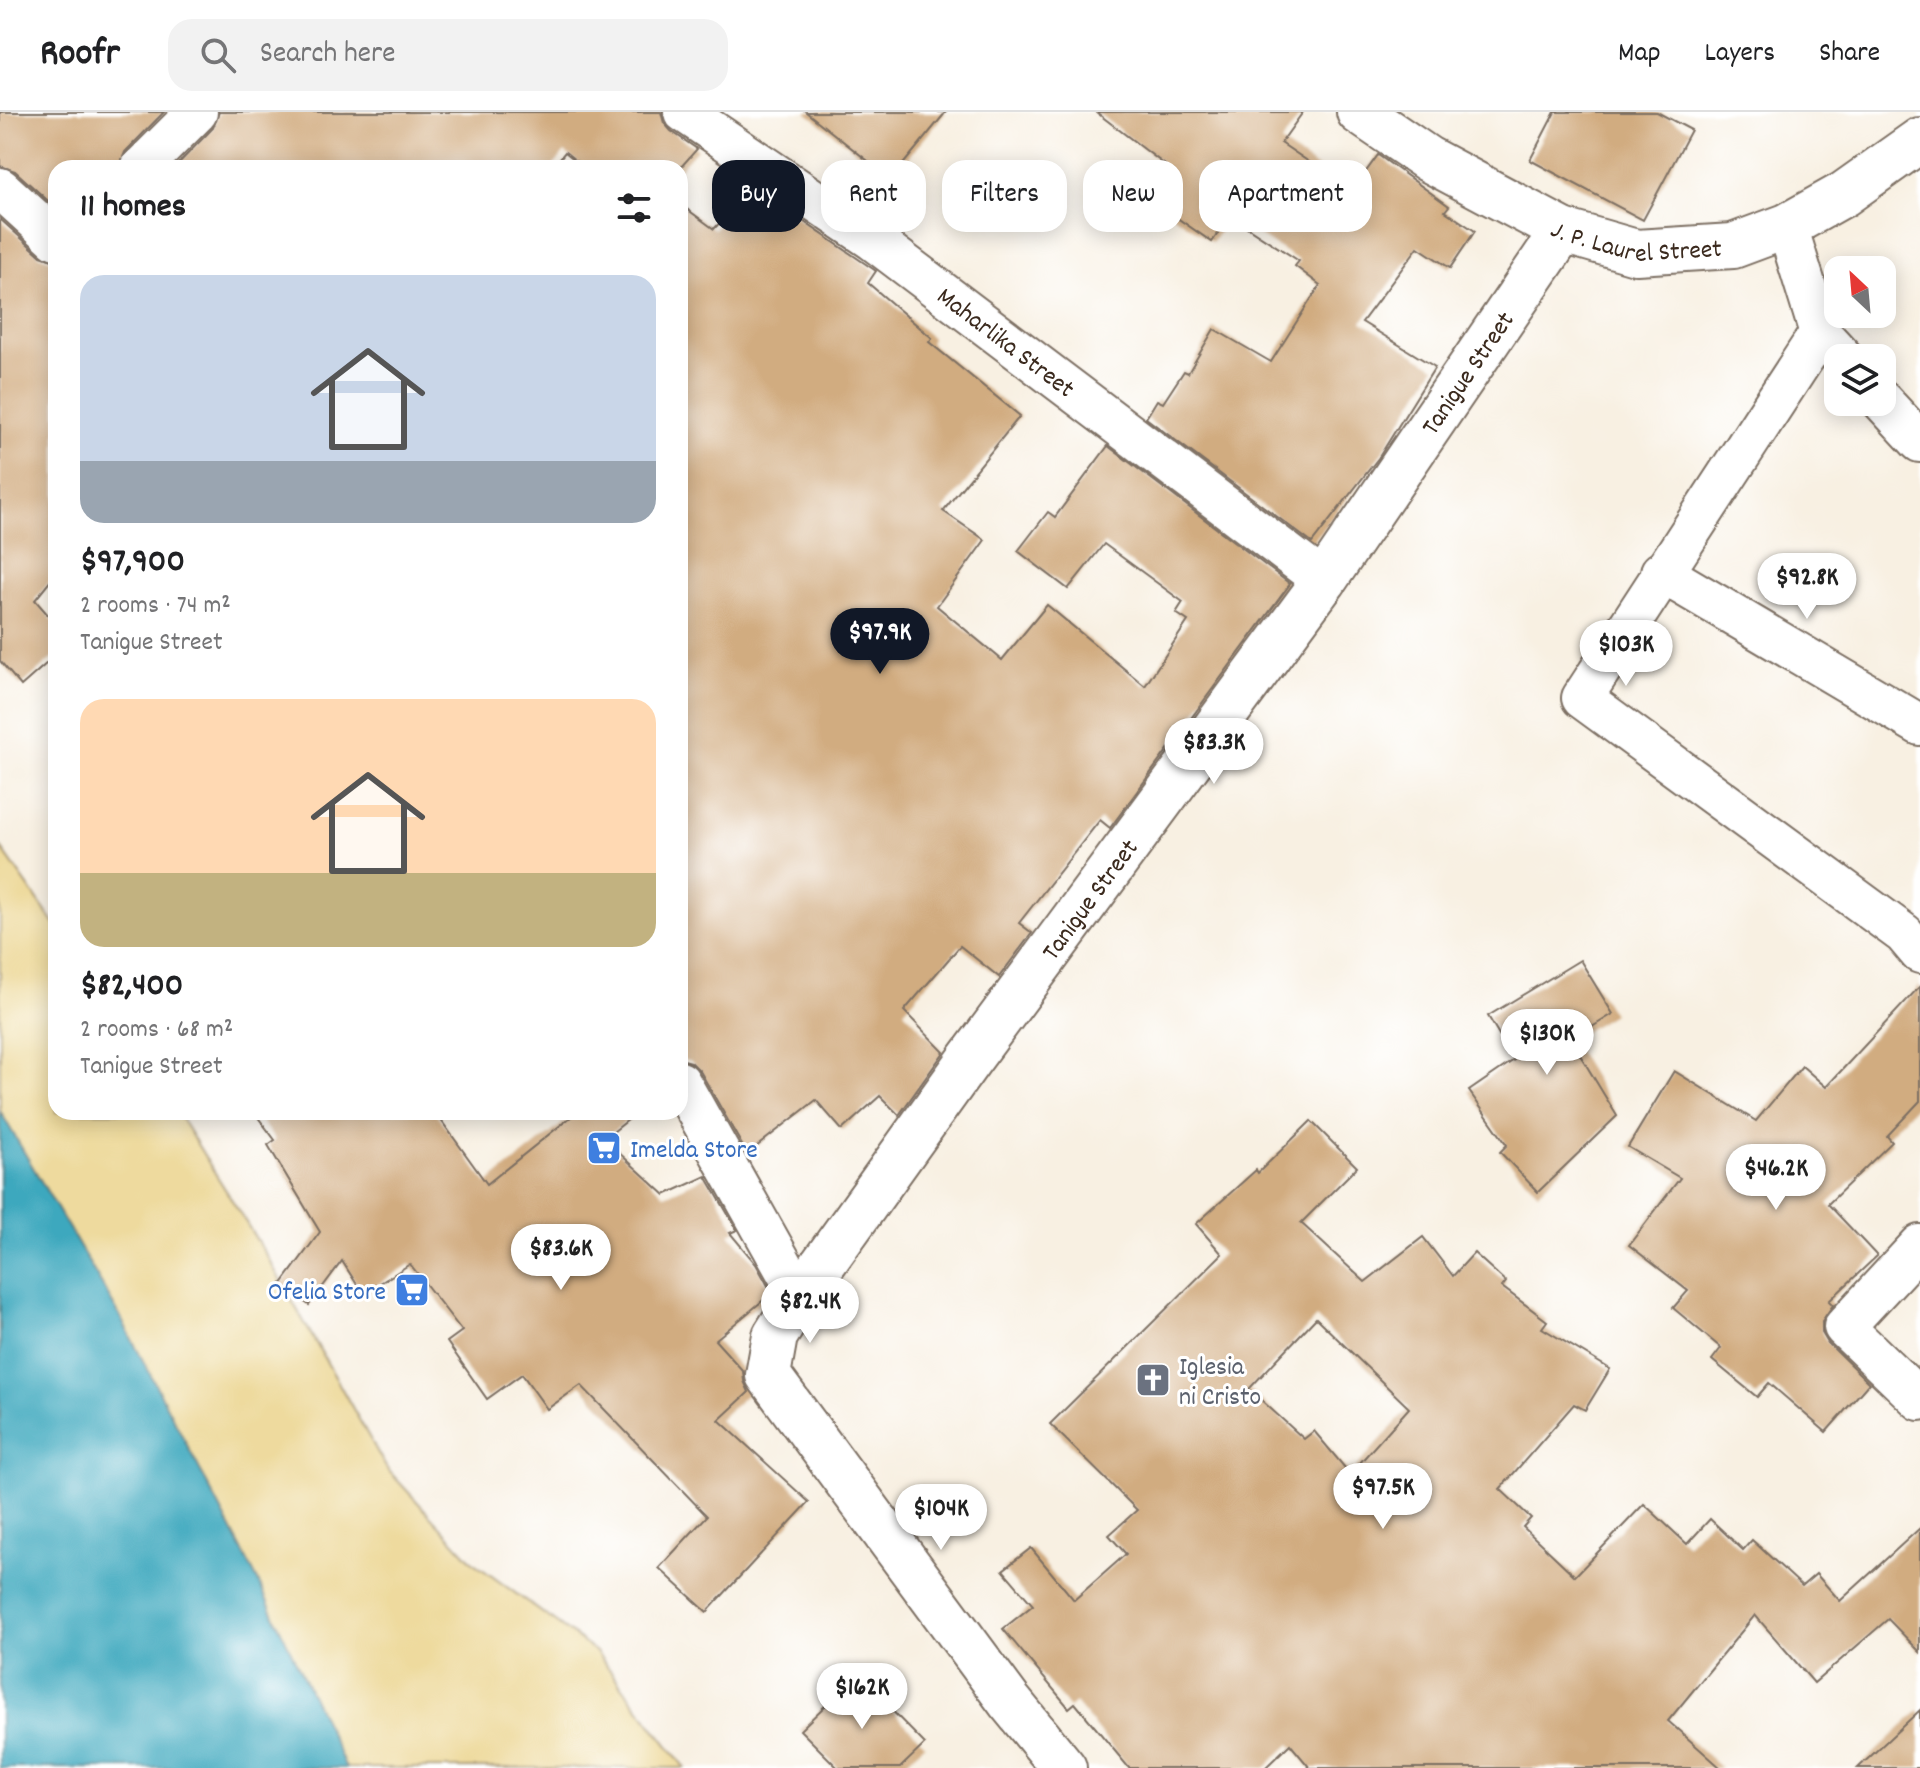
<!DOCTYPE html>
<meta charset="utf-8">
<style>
:root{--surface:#fff;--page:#f2f2f2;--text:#202124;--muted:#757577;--line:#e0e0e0;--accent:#111827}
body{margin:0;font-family:Dekko,sans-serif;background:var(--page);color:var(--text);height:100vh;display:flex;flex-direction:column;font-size:30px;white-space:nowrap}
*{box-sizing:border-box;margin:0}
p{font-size:26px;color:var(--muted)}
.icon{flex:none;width:44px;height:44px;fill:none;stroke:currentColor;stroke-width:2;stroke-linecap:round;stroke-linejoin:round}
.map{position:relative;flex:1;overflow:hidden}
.drawer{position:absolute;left:48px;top:48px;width:640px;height:960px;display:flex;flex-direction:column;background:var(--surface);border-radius:24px;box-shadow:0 4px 20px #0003}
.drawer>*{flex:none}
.guide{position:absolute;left:712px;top:48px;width:760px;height:72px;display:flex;gap:16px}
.needle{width:52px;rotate:334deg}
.tools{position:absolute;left:1824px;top:144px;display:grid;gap:16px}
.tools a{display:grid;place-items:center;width:72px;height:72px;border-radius:16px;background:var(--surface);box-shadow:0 4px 20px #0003;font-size:40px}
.price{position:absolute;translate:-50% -68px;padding:0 18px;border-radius:28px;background:#fff;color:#222;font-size:26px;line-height:52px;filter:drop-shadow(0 2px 4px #0008)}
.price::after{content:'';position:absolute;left:50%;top:48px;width:24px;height:18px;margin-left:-12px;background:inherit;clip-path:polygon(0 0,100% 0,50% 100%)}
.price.selected{background:var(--accent);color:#fff}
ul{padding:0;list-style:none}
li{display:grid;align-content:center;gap:16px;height:424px;padding:0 32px}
li span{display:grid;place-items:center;height:248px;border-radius:24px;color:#555}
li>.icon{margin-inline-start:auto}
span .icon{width:144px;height:144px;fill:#fffc;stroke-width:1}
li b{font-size:34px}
h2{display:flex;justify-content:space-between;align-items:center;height:96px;padding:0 32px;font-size:34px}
.chip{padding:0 28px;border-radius:24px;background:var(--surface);box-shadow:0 4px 20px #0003;font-size:28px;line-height:72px}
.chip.selected{background:var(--accent);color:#fff}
header{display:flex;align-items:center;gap:48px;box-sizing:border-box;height:112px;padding:0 40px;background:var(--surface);border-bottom:2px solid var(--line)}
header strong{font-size:38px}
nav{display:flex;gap:44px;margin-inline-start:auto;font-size:28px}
.search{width:560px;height:72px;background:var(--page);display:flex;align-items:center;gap:20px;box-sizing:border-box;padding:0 28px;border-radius:24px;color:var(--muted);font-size:30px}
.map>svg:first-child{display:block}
.sand{fill:#eeda9e;stroke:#94825e;stroke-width:2}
.water{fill:#3ea8be;stroke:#3c696e;stroke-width:2}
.building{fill:#d1ac80;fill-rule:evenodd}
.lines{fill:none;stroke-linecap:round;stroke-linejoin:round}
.street-casing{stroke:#7d6f63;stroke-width:44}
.secondary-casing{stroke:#7d6f63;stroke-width:48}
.primary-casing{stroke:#7d6f63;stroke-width:48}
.street{stroke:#fff;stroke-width:40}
.secondary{stroke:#fff;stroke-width:44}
.primary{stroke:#fff;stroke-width:44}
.labels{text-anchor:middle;stroke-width:6;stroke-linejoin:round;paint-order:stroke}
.street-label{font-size:26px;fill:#3b2a1e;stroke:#fff}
.shop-label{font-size:26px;fill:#366cbe;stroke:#fff;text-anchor:start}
.worship-label{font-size:26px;fill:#5b616d;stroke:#fff;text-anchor:start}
</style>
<header>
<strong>Roofr</strong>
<div class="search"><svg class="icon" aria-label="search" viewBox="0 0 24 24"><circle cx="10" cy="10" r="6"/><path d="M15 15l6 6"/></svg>Search here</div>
<nav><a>Map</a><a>Layers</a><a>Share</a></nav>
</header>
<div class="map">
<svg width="1920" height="1656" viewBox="0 0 1920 1656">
<rect width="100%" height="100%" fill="#fff"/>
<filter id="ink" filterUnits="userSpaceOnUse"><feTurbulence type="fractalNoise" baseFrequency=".0125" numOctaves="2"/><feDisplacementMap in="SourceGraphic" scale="16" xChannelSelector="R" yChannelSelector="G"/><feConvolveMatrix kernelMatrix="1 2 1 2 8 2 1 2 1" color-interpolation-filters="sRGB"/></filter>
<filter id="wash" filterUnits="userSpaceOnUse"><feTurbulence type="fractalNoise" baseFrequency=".006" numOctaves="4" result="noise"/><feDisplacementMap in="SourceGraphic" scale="32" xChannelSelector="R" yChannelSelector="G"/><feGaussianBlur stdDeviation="1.8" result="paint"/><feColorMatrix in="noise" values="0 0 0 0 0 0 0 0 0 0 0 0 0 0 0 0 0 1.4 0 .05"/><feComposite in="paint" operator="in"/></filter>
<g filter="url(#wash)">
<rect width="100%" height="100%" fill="#f8f0e2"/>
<polygon class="sand" points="0,734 56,814 56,1000 177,1000 268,1146 387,1357 474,1451 596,1540 685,1656 346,1656 257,1467 117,1199 0,999"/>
<polygon class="water" points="0,999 117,1199 257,1467 346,1656 0,1656"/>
<g id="blocks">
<g class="building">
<polygon points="0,0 164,0 125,40 119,56 56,56 56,96 15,59 0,54"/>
<polygon points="219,0 661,0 664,11 671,19 697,37 680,56 585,56 565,40 552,56 174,56 213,16"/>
<polygon points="806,0 946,0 891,67"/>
<polygon points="1096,0 1303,0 1281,31 1352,79 1378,43 1449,94 1445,99 1475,119 1450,156 1418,135 1362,210 1435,255 1379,345 1312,431 1146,306 1157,288 1163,291 1184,259 1188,261 1214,217 1271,250 1320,173 1295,154 1299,149 1230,104 1212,130 1144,83 1165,53"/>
<polygon points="1555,0 1657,0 1691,18 1643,108 1530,48"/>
<polygon points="753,75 876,159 868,171 932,226 929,230 1020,304 943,399 985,428 937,494 1002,548 1047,493 1145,574 1188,509 1176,501 1183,490 1104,432 1068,477 1018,439 1048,400 1055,405 1108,334 1290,472 1110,716 1100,708 1019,811 1032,821 999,865 960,834 904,899 944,940 899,1003 880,984 842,1018 816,988 747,1042 700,959 691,950 680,947 680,92 714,117"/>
<polygon points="0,107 41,144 56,149 56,462 35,488 56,512 56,543 21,574 0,549"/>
<polygon points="1580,848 1613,902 1571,928 1617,1004 1538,1080 1500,1040 1507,1033 1469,979 1514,948 1488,904"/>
<polygon points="1920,874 1920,989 1887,1024 1892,1030 1828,1092 1877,1144 1829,1189 1833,1193 1822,1209 1822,1221 1828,1231 1869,1271 1826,1320 1769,1271 1757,1285 1712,1248 1721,1236 1673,1196 1688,1179 1629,1133 1680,1066 1628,1035 1674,959 1756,1009 1802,954 1826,975"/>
<polygon points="254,1000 435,1000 487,1072 577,1000 638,1000 604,1027 665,1083 706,1064 737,1118 730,1121 756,1152 772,1181 715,1228 743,1259 744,1269 749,1280 719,1308 809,1390 707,1500 659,1456 707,1404 581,1273 547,1297 522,1262 487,1287 447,1230 462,1219 410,1152 363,1182 342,1149 309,1193 281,1173 320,1120 268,1033 275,1028"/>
<path d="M1311,1009L1357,1055L1301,1111L1365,1170L1423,1125L1453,1164L1474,1141L1506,1170L1502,1175L1547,1209L1542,1216L1610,1257L1585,1298L1574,1292L1500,1377L1531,1406L1523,1415L1575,1464L1644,1392L1687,1432L1710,1407L1743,1438L1752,1428L1802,1474L1816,1462L1840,1489L1920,1416V1540L1888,1507L1814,1571L1755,1503L1668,1609L1721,1656H1310L1290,1632L1265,1656H1129L1075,1591L1069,1596L1003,1517L1033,1493L1003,1458L1031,1436L1074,1488L1126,1442L1109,1423L1137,1398L1050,1312L1222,1142L1196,1112L1256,1058L1258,1061ZM1316,1206L1409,1296L1350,1362L1314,1319L1304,1327L1249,1277Z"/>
<polygon points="857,1563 925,1632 900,1656 838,1656 800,1618"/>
<polygon points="1920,1598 1920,1656 1858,1656"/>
</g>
</g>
</g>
<g filter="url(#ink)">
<use href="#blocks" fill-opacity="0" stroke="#7d6f63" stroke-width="2"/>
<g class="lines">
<g class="street-casing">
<g id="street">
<path id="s1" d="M684,0L873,128L1324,469"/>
<polyline points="141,56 197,0"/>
<polyline points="0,76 56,127"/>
<polyline points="1787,114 1820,221 1843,246"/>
<polyline points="1820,221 1582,586 1904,822 1920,841"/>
<polyline points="1882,289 1920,330"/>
<polyline points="1661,460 1920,613"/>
<polyline points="680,970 800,1184"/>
<polyline points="1920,1133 1844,1215 1920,1288"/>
</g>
</g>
<g class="secondary-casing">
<g id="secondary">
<path id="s2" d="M1064,1656L1009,1589L768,1263L775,1224L800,1184L970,947L1324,469L1563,119"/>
</g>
</g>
<g class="primary-casing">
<g id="primary">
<path id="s3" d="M1359,0L1428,47L1563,119L1636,140L1733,134L1787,114L1844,82L1920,28"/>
</g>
</g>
<use href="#street" class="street"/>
<use href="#secondary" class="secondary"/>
<use href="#primary" class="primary"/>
</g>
</g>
<defs>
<g id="supermarket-square" transform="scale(1.8)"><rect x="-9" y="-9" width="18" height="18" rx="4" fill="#3f7fe0" stroke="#fff"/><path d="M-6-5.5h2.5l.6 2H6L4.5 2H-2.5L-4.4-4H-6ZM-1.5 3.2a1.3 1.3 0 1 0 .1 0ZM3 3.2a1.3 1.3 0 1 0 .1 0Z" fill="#fff"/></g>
<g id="church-square" transform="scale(1.8)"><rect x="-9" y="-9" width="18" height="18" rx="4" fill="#6b7280" stroke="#fff"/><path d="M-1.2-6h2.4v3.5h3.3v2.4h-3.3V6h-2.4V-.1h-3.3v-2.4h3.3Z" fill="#fff"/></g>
</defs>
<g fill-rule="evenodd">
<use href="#supermarket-square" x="604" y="1036"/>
<use href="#supermarket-square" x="412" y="1178"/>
<use href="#church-square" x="1153" y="1268"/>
</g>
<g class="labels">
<g class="street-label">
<text dy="9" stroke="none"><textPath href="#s3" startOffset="312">J. P. Laurel Street</textPath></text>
<text dy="9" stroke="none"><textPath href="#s1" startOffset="396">Maharlika Street</textPath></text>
<text dy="9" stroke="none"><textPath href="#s2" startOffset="1718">Tanigue Street</textPath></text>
<text dy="9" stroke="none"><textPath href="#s2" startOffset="1070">Tanigue Street</textPath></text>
</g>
<g class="shop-label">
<text x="630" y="1045">Imelda Store</text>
<text x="386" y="1187" text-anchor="end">Ofelia Store</text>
</g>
<g class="worship-label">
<text x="1179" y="1262">Iglesia<tspan x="1179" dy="30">ni Cristo</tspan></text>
</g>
</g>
</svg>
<div class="tools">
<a><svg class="needle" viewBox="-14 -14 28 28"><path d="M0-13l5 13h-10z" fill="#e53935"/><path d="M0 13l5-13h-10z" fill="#757577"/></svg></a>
<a><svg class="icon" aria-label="layers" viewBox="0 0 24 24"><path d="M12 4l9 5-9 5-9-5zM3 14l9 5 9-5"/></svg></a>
</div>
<b class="price" style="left:1807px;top:509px">$92.8K</b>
<b class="price selected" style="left:880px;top:564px">$97.9K</b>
<b class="price" style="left:1626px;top:576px">$103K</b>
<b class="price" style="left:1214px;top:674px">$83.3K</b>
<b class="price" style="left:1547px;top:965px">$130K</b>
<b class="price" style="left:1776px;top:1100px">$46.2K</b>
<b class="price" style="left:561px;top:1180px">$83.6K</b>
<b class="price" style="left:810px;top:1233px">$82.4K</b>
<b class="price" style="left:1383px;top:1419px">$97.5K</b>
<b class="price" style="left:941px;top:1440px">$104K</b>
<b class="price" style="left:862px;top:1619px">$162K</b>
<div class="guide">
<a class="chip selected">Buy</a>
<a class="chip">Rent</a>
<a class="chip">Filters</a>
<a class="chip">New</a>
<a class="chip">Apartment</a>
</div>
<section class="drawer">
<h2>11 homes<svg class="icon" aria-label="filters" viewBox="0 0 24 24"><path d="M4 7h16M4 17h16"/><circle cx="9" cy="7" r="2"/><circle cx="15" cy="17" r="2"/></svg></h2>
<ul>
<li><span style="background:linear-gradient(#c9d6e8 75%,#9aa5b1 0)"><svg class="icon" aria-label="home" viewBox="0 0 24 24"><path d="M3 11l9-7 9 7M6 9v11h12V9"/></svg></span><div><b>$97,900</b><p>2 rooms · 74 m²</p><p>Tanigue Street</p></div></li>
<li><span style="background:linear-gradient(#ffd9b3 70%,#c2b280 0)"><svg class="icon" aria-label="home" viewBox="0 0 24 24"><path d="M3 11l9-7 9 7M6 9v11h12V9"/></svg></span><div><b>$82,400</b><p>2 rooms · 68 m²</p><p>Tanigue Street</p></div></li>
</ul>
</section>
</div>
